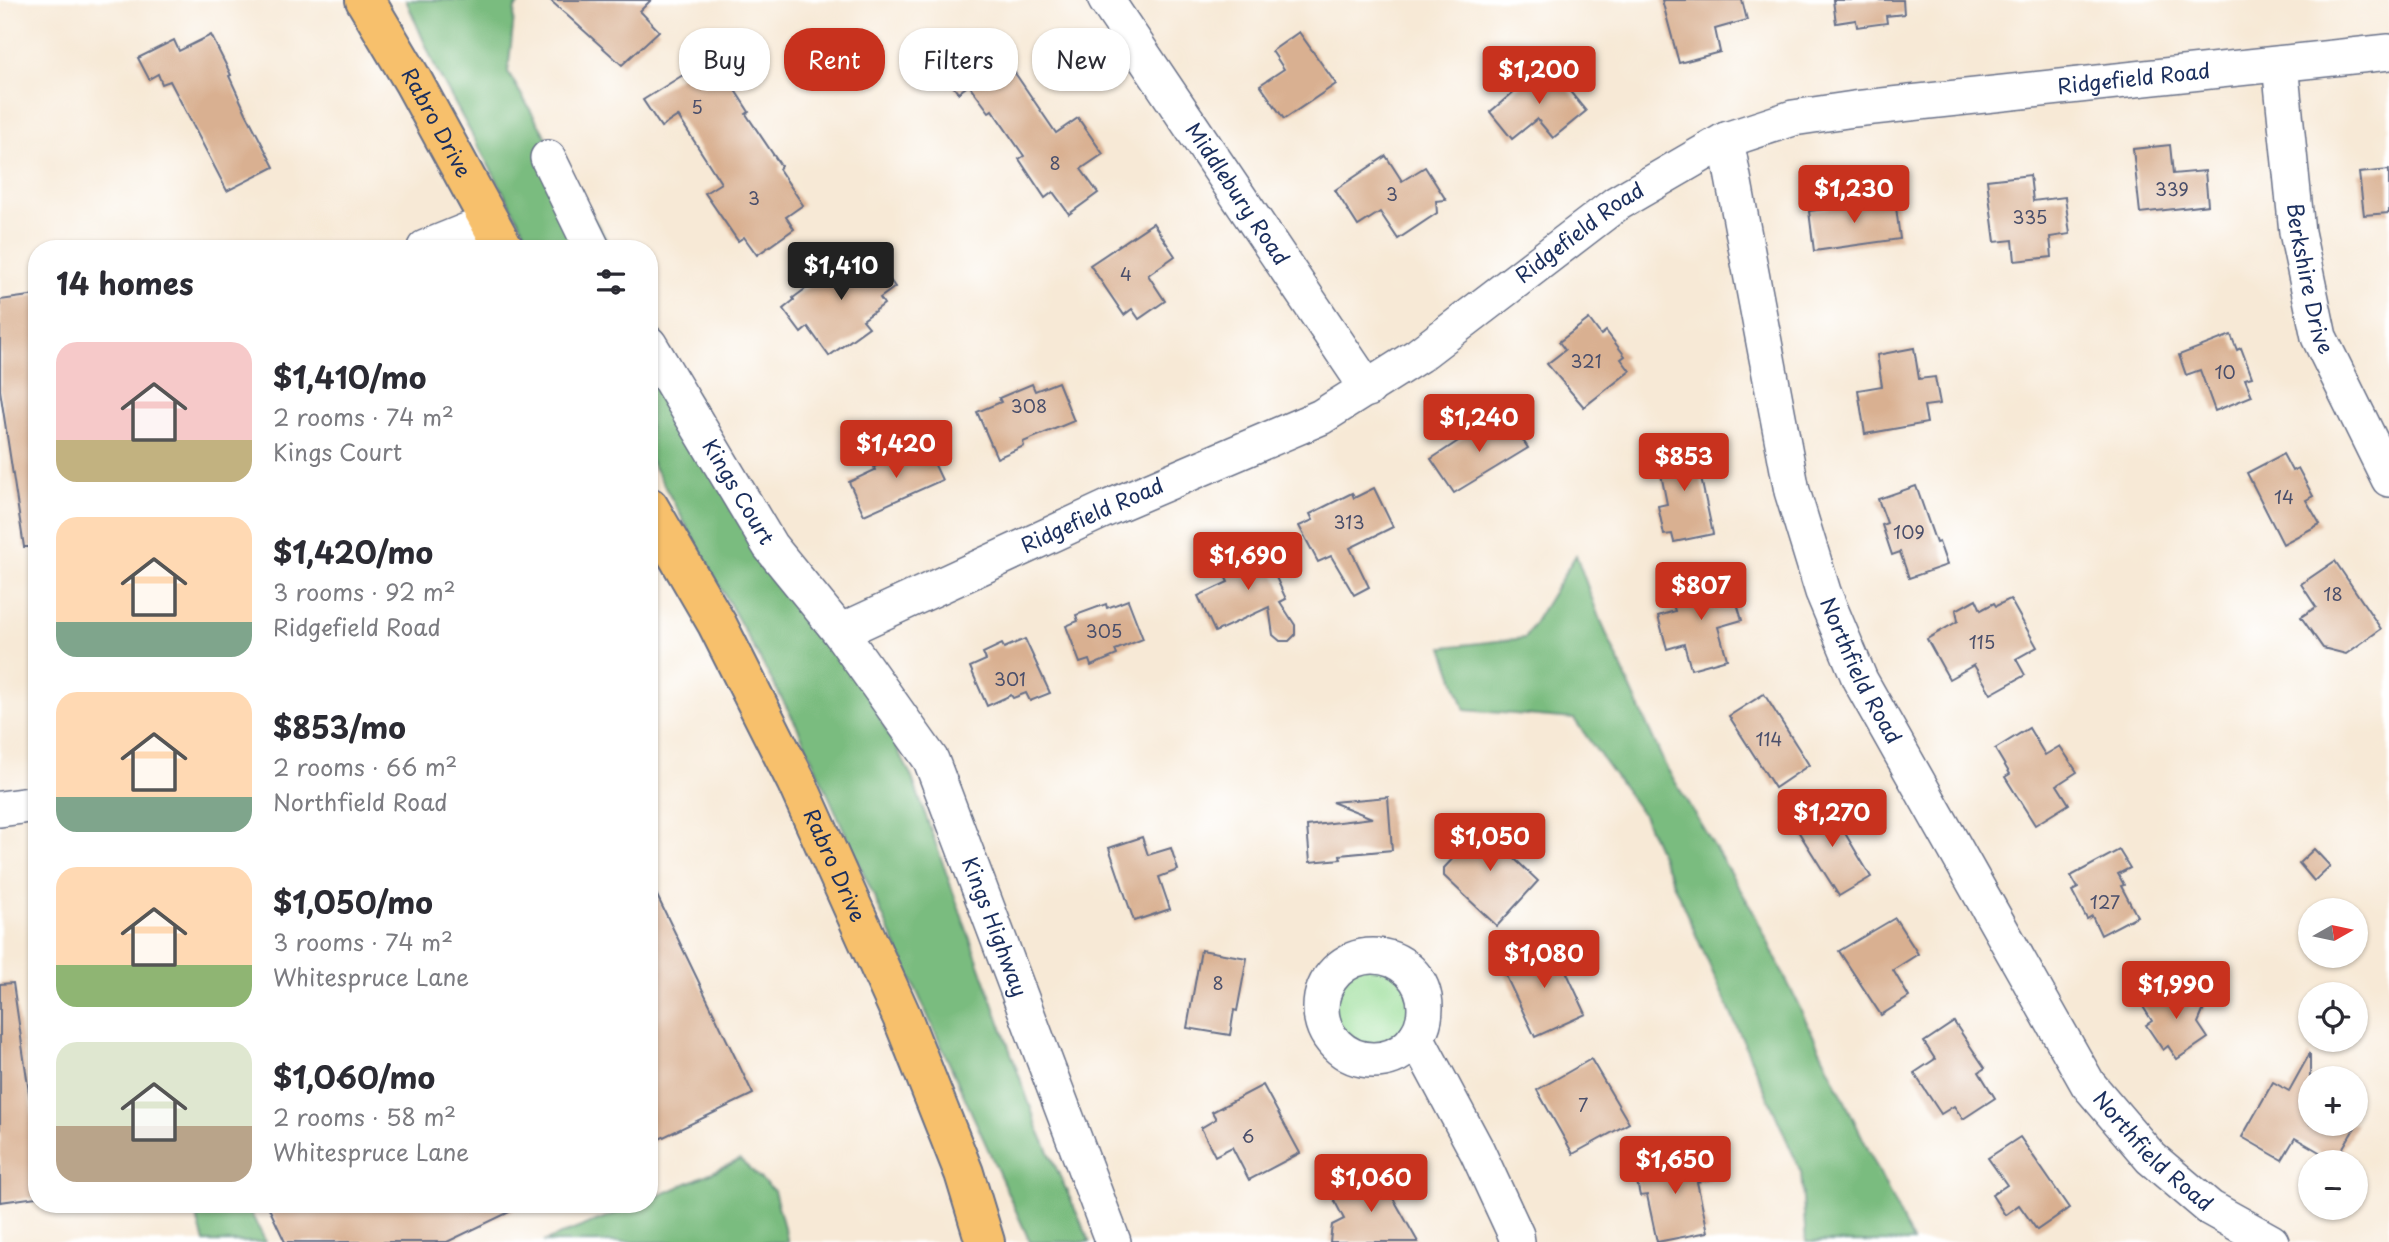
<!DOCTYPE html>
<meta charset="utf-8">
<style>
:root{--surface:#fff;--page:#f7f7f7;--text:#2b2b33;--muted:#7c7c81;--accent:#c8321e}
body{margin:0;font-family:"Playpen Sans",sans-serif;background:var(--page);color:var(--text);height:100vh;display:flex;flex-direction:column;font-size:26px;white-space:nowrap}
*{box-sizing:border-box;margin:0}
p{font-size:23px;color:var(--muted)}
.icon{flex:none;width:38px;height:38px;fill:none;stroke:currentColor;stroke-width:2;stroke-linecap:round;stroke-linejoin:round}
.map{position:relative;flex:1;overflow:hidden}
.details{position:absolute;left:28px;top:240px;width:630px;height:973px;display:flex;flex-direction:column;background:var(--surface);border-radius:28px;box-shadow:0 2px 5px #0004}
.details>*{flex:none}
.guide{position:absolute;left:679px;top:28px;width:665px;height:63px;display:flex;gap:14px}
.needle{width:46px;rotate:81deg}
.fabs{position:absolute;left:2298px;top:898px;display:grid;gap:14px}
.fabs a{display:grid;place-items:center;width:70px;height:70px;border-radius:50%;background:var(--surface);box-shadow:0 2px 5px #0004;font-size:35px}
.price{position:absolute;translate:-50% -60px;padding:0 16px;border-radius:7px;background:var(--accent);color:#fff;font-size:23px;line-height:46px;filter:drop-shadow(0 2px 4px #0008)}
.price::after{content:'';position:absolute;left:50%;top:42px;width:21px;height:16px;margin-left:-10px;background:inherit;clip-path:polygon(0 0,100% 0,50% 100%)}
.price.active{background:#222;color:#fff}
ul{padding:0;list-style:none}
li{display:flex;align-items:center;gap:21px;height:175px;padding:0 28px}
li span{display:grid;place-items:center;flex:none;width:196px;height:140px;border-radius:21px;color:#555}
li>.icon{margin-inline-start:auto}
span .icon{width:84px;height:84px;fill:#fffc;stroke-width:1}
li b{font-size:30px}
h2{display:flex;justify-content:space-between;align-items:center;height:84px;padding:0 28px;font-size:30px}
.chip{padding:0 24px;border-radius:28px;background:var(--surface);box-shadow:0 2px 5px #0004;font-size:24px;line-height:63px}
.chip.active{background:var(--accent);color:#fff}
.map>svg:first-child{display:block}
.green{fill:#98dd96;stroke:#5a867a;stroke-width:2}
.forest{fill:#7abc7f;stroke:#4a766e;stroke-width:2}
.building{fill:#d9b091}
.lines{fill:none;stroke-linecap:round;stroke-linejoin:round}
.minor-casing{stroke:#687088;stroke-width:38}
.major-casing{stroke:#687088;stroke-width:42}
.minor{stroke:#fff;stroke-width:35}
.major{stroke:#f7c06c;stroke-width:38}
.labels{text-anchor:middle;stroke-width:7;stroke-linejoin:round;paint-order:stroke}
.number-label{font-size:18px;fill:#4a4f6b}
.street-label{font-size:21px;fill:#1b2f5e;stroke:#fff}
</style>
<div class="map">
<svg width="2389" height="1242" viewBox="0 0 2389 1242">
<rect width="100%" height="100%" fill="#fff"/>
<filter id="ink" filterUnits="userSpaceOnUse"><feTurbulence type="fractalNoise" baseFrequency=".0143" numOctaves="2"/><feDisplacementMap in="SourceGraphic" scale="14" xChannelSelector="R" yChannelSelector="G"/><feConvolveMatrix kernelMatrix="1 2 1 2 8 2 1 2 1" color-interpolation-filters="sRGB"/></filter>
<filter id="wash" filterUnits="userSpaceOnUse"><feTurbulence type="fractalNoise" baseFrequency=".00686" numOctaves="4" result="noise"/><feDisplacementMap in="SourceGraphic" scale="28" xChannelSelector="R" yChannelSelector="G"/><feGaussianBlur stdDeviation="1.57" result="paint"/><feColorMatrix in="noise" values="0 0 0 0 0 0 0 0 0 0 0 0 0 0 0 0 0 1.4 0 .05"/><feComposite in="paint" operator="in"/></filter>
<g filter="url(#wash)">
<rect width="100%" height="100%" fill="#f7e9d6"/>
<circle class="green" cx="1371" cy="1008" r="44"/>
<g class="forest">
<polygon points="406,0 522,0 515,8 508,72 611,248 534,248 436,69"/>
<polygon points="649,315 817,604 911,775 1038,1128 1090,1242 1030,1242 797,726 649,458"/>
<polygon points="1576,555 1598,615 1665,765 1752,909 1913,1242 1806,1242 1801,1172 1643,815 1574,719 1465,710 1443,647 1525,638"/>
<polygon points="740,1160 774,1191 788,1242 543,1242 639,1204 649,1204 649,1200"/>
<polygon points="193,1204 246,1204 266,1242 204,1242"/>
</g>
<g id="blocks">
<g class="building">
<polygon points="550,0 651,0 640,11 659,31 622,65"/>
<polygon points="1662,0 1742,0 1747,20 1715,29 1720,52 1679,63"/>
<polygon points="1833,0 1903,0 1904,14 1886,16 1887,23 1857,27 1856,20 1836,23"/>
<polygon points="1299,32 1336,84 1284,119 1260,85 1284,69 1272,51"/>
<polygon points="211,35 231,75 229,76 246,113 274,167 227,191 170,81 162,84 158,74 149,79 138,58 174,40 179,51"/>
<polygon points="986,37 1002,59 1004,57 1056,133 1078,118 1103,154 1081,169 1098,193 1069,214 1053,192 1045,198 1019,159 1024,156 992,110 989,112 969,85 958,93 941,69"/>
<polygon points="723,50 743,81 733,87 749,112 746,114 781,166 779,169 803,205 786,217 794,229 757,255 744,237 738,241 705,193 721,183 678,116 661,127 643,100"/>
<polygon points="1550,67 1586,111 1553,138 1537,119 1512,139 1490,112 1536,73 1538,76"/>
<polygon points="2170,145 2173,174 2205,171 2208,205 2140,213 2133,149"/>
<polygon points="1386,156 1402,181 1425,167 1446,200 1436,201 1437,213 1398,239 1380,212 1358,226 1335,190"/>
<polygon points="2389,170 2389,213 2364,215 2359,173"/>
<polygon points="2030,175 2033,201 2065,197 2070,234 2050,237 2052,257 2015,261 2013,240 1995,242 1987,180"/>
<polygon points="1895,199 1900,239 1814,251 1809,211"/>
<polygon points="1153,223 1175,256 1148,275 1165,301 1139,319 1132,309 1124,315 1090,265"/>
<polygon points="870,252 895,287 880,298 884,304 863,320 869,327 829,356 808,327 801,333 783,309 794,300 793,298 850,256 855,263"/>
<polygon points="37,295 37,547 24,547 0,390 0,300"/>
<polygon points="1589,319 1601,335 1606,331 1625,356 1621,359 1630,371 1584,407 1547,364 1565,350 1559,342"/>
<polygon points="2231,335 2237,350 2241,348 2252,377 2245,379 2252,396 2215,411 2200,370 2186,375 2179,355"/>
<polygon points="1914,348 1919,379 1935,377 1940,404 1924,406 1927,423 1865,434 1858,390 1882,386 1877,355"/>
<polygon points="1058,382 1074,421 1023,442 1024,446 997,458 977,412 1001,402 999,398 1032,384 1035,391"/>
<polygon points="1507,416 1528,448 1454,493 1431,459 1481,426 1484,430"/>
<polygon points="1697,438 1704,478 1701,478 1713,534 1674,542 1672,534 1664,535 1658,506 1667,504 1658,459 1674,455 1671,444"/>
<polygon points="925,444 942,480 864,515 849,482 875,470 874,467"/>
<polygon points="2283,454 2292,471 2298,468 2313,496 2306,500 2320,524 2283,544 2247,473"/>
<polygon points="1916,486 1936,543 1939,542 1947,565 1909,578 1900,552 1892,555 1882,525 1887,523 1878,499"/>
<polygon points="1374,488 1393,527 1350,548 1369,587 1354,595 1331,556 1318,562 1299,526 1313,520 1310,514 1352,493 1354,498"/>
<polygon points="1258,538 1286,599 1280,602 1295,625 1295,635 1289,641 1280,641 1273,635 1269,607 1215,632 1198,596 1228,582 1216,558"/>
<polygon points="2335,561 2381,629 2346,654 2323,648 2301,617 2316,607 2301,584"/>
<polygon points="1724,580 1727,588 1732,587 1742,620 1718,627 1727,659 1691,669 1684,644 1667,649 1658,616 1675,611 1670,595"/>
<polygon points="1976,599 1981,610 1994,603 1996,606 2010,599 2037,647 2016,659 2025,675 1991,694 1974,665 1949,679 1927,639 1958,621 1956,610"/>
<polygon points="1128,600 1143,639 1115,650 1117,655 1091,666 1089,660 1080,663 1066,626 1078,621 1076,615 1106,604 1107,608"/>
<polygon points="1025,639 1050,693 1030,701 1026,693 1013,698 1011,695 987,706 970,667 986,660 983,653 1002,644 1004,648"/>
<polygon points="1764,694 1809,765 1775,788 1729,716"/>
<polygon points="2029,728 2045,755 2060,746 2077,772 2057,785 2069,804 2035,825 2005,777 2010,774 1995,749"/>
<polygon points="1388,797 1392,850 1340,855 1341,859 1310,862 1307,826 1372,818 1332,802"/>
<polygon points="1827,803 1871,877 1839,896 1793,823"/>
<polygon points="1498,817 1515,833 1502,847 1538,881 1497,926 1444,876 1444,868 1473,837 1483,828 1485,830"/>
<polygon points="1142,837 1148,855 1171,848 1178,870 1159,877 1170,909 1134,921 1109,848"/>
<polygon points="2314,849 2330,866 2314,881 2299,863"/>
<polygon points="2119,850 2130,868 2118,874 2124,885 2121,886 2137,916 2101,935 2092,916 2087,919 2072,891 2078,888 2071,876"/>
<polygon points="649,879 753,1094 649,1144"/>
<polygon points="1895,918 1918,954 1893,970 1909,997 1881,1015 1839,951"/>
<polygon points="1553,943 1586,1014 1535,1037 1505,974 1505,965"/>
<polygon points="1201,950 1247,958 1237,1011 1234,1010 1230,1035 1187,1028"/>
<polygon points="13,983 37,1147 37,1197 0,1202 0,984"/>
<polygon points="2175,984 2191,1008 2210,995 2198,1023 2208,1038 2177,1059 2168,1046 2163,1050 2146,1025 2152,1021 2142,1005"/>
<polygon points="1954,1022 1985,1068 1979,1072 1995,1098 1963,1119 1954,1106 1941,1114 1914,1073 1935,1059 1924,1042"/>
<polygon points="2310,1053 2310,1124 2357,1124 2335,1161 2295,1138 2282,1160 2242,1137 2273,1082 2289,1091"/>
<polygon points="1591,1059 1629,1123 1573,1154 1537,1090"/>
<polygon points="1263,1085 1300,1153 1249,1180 1232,1147 1215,1156 1201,1128 1216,1119 1212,1112"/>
<polygon points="2020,1137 2069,1208 2037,1230 2019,1205 2005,1215 1992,1195 2007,1185 1988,1158"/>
<polygon points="1705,1153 1711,1179 1697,1182 1708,1232 1657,1242 1647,1195 1640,1196 1634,1168"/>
<polygon points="1384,1170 1398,1195 1393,1198 1418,1242 1330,1242 1332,1225 1344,1219 1333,1198"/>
<polygon points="267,1204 526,1204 447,1242 285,1242"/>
</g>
</g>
</g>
<g filter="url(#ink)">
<use href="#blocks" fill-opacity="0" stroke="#687088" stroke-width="2"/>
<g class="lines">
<g class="minor-casing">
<g id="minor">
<path id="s1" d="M1106,0L1368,389"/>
<path id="s2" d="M2280,64L2297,232L2319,337L2389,479"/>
<path id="s3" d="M1726,140L1792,491L1823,592L1860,680L2088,1084L2151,1158L2210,1208L2271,1242"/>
<polyline points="548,158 592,248"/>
<polyline points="425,248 489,222"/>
<path id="s4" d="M649,344L770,546L840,632L931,760L1113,1242"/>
<path id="s5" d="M840,632L1108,508L1321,417L1419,355L1616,204L1726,140L1793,118L1854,109L2389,52"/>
<polyline points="0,809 37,804"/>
<circle cx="1373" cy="1008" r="52"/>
<polyline points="1416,1037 1477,1151 1516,1235 1517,1242"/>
</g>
</g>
<g class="major-casing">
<g id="major">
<path id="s6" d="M365,0L413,81L504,248"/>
<path id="s7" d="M649,507L717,624L796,781L902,1017L964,1173L985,1242"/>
</g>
</g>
<use href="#minor" class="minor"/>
<use href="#major" class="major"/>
</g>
</g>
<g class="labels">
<g class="number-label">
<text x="697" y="114">5</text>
<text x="1055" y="170">8</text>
<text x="2172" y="196">339</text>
<text x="1392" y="201">3</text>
<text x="754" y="205">3</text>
<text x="2030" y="224">335</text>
<text x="1126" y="281">4</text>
<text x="1586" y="368">321</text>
<text x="2225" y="379">10</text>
<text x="1029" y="413">308</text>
<text x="2284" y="504">14</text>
<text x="1349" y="529">313</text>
<text x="1909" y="539">109</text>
<text x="2333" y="601">18</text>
<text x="1104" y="638">305</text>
<text x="1982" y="649">115</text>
<text x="1010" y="686">301</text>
<text x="1769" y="746">114</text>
<text x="2105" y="909">127</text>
<text x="1218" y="990">8</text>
<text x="1583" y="1112">7</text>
<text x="1248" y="1143">6</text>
</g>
<g class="street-label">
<text dy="7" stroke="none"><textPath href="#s5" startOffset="1432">Ridgefield Road</textPath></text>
<text dy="7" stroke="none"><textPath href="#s6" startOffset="142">Rabro Drive</textPath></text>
<text dy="7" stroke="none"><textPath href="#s1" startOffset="234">Middlebury Road</textPath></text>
<text dy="7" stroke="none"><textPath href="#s5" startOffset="845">Ridgefield Road</textPath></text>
<text dy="7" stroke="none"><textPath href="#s2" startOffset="217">Berkshire Drive</textPath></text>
<text dy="7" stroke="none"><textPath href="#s4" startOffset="173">Kings Court</textPath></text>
<text dy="7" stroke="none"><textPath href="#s5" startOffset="278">Ridgefield Road</textPath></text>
<text dy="7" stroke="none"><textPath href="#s3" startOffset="550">Northfield Road</textPath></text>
<text dy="7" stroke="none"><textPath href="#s7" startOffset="404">Rabro Drive</textPath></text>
<text dy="7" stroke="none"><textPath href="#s4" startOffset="682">Kings Highway</textPath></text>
<text dy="7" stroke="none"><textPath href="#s3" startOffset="1116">Northfield Road</textPath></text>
</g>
</g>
</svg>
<div class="fabs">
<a><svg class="needle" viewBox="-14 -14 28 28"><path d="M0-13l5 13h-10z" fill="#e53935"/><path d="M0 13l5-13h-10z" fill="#7c7c81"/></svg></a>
<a><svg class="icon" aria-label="locate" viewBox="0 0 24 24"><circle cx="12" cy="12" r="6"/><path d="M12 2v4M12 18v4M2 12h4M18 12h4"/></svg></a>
<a>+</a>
<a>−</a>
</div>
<b class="price" style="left:1539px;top:106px">$1,200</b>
<b class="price" style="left:1854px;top:225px">$1,230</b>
<b class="price active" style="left:841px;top:302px">$1,410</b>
<b class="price" style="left:1479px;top:454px">$1,240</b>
<b class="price" style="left:896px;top:480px">$1,420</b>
<b class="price" style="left:1684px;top:493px">$853</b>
<b class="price" style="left:1248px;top:592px">$1,690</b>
<b class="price" style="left:1701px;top:622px">$807</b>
<b class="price" style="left:1832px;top:849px">$1,270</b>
<b class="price" style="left:1490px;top:873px">$1,050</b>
<b class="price" style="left:1544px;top:990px">$1,080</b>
<b class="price" style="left:2176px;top:1021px">$1,990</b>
<b class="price" style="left:1675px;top:1196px">$1,650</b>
<b class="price" style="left:1371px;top:1214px">$1,060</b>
<div class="guide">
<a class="chip">Buy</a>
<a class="chip active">Rent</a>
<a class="chip">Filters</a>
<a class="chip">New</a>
</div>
<section class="details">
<h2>14 homes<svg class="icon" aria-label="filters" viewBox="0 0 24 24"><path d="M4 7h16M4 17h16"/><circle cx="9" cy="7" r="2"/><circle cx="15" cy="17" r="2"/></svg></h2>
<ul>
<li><span style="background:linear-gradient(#f6c9c9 70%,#c2b280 0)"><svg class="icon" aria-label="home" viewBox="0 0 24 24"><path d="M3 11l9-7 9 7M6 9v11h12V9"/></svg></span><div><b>$1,410/mo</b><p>2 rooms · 74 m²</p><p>Kings Court</p></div></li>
<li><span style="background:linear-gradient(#ffd9b3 75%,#7fa58c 0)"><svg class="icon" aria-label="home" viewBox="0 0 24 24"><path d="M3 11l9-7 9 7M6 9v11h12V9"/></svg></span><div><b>$1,420/mo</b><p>3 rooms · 92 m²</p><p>Ridgefield Road</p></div></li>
<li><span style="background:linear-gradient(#ffd9b3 75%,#7fa58c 0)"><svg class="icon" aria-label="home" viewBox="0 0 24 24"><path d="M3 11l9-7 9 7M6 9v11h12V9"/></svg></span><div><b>$853/mo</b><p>2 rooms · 66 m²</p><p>Northfield Road</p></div></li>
<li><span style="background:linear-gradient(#ffd9b3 70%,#8fb573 0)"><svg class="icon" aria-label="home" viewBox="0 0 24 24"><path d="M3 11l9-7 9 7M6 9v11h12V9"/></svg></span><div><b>$1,050/mo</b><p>3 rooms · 74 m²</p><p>Whitespruce Lane</p></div></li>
<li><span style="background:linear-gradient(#dfe7d0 60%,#b9a48a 0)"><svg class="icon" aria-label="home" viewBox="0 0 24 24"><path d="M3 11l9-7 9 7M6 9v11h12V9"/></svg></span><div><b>$1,060/mo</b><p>2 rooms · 58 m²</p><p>Whitespruce Lane</p></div></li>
</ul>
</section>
</div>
